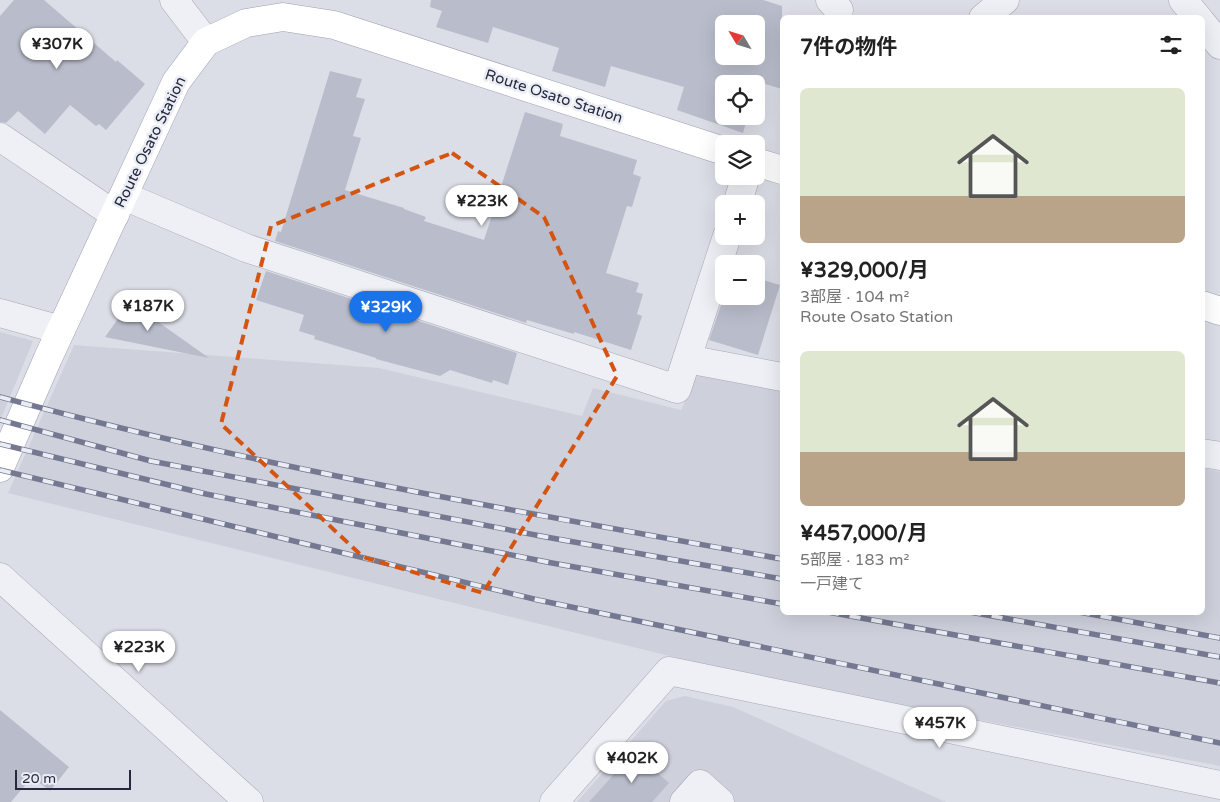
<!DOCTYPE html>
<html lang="ja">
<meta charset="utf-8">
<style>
:root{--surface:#fff;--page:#f6f6f6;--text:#222;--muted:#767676;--accent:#1a73e8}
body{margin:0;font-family:"Varela Round","Noto Sans JP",sans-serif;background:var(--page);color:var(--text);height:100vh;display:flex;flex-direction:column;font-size:19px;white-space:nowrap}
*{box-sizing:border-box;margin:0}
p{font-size:16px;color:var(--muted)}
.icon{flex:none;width:28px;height:28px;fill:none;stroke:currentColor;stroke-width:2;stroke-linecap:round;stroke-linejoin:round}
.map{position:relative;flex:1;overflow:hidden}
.drawer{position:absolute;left:780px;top:15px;width:425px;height:600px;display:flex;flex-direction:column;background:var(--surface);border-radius:8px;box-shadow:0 5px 20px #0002}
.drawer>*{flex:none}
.needle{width:32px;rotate:308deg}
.buttons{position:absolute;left:715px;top:15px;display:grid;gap:10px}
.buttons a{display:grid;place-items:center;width:50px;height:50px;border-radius:8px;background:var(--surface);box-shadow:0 5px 20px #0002;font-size:25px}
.scale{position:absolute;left:15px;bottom:12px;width:116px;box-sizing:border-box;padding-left:5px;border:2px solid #25293e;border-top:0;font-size:14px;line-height:18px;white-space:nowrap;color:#25293e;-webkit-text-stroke:4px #ebedf5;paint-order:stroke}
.price{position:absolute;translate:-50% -42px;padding:0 11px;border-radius:18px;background:#fff;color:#222;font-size:16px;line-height:32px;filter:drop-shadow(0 1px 2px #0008)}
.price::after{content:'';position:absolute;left:50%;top:30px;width:15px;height:11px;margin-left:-8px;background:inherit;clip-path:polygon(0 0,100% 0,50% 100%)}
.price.active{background:var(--accent);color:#fff}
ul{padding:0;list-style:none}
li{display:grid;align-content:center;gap:10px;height:265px;padding:0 20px}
li span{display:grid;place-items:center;height:155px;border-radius:8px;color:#555}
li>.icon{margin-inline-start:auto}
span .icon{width:90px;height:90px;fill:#fffc;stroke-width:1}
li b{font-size:21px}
h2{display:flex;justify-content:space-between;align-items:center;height:60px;padding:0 20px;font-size:21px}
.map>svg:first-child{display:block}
.built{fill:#ced0dc}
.building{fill:#b9bcca;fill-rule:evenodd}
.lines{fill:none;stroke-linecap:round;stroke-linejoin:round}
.minor-casing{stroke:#a5a8b4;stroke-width:29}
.major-casing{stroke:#9a9fb3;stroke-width:29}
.minor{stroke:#eff0f5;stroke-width:28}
.major{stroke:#fff;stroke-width:28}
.rail-casing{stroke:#747991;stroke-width:5.5}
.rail{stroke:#ebedf5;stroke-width:4;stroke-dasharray:11;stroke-linecap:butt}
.marked{fill:none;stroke:#d45411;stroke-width:4;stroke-dasharray:10 6;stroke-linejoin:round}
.labels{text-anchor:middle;stroke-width:5;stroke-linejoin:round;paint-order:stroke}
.street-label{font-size:15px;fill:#25293e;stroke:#ebedf5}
</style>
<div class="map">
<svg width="1220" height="802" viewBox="0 0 1220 802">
<rect width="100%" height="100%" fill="#dcdee7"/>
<g class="built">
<polygon points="0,332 33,341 0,421"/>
<polygon points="74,345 379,368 582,416 593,388 681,410 700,369 782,385 782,612 1202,612 1203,468 1220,472 1220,766 751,676 8,493"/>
<polygon points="685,696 733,707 946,802 577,802 666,701"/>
</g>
<g class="building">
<polygon points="14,0 44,0 116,62 117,60 145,84 106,130 99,124 96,126 70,105 45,134 18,111 6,123 0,122 0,16"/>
<path d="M431,0H763L782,6V89L765,84L764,87L758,85L756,90V84H724V116H748L743,133L677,110L684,87L611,66L605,87L552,71L559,48L493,27L488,43L436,27L442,11L430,7ZM724,24H756V56H724Z"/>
<polygon points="330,71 362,79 356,97 365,99 353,136 361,138 345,190 404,208 404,209 426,217 424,221 484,240 525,112 563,124 560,136 637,160 633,174 641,177 632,207 627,206 606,273 639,283 636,292 643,294 637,314 642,316 631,350 574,332 574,334 527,320 526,323 275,241 278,231 281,232"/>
<polygon points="266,271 517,353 508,385 493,380 492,383 450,370 440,376 376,359 376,358 314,339 315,336 299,331 304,315 256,300"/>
<polygon points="756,278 780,285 758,355 709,340 724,296 756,296"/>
<polygon points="130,302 209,358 105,337"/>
<polygon points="0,710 69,767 50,791 32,777 11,802 0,802"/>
<polygon points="634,752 669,783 652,802 589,802"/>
</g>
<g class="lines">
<g class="minor-casing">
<g id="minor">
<polyline points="174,0 206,42"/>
<polyline points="830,0 839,10"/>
<polyline points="1183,0 1198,18"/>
<polyline points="983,18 1005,0"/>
<polyline points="1202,23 1220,45"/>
<polyline points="0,137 115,215"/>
<polyline points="124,196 246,248 677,389 727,236"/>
<polyline points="737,204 746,176"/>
<polyline points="0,313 61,330"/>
<polyline points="687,359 782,377"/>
<polyline points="1202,453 1220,456"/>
<polyline points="0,577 249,802"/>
<polyline points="554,802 669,671 1220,785"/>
<polyline points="684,802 700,784 720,802"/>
</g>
</g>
<g class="major-casing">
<g id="major">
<polyline points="756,162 782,170"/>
<polyline points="1202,305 1220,311"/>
<polyline points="0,468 48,358 176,82 206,42 246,23 283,17 334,25 724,151"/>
</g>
</g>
<use href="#minor" class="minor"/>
<use href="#major" class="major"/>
<g class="rail-casing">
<g id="rail">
<path d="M0,397C257,467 521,512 782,559"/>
<polyline points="0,420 151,461 546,537 782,579"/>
<polyline points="0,444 206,494 552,563 782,604"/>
<polyline points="0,470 538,600 1220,743"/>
<polyline points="828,612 1220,683"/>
<polyline points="970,612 1220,657"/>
<polyline points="1079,612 1220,638"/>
</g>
</g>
<use href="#rail" class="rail"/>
</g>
<path class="marked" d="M452,153L544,217L617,376L483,593L363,557L221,424L271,226Z"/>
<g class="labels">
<g class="street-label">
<text transform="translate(554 96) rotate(18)" y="5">Route Osato Station</text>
<text transform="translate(150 142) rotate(-64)" y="5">Route Osato Station</text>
</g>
</g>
</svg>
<div class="buttons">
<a><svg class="needle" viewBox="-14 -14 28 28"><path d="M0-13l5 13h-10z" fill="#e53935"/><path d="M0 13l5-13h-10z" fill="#767676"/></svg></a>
<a><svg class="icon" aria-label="locate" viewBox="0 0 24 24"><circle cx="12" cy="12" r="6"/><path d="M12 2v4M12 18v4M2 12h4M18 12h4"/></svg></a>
<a><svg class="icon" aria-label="layers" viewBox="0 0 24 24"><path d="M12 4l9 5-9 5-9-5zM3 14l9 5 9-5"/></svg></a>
<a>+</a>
<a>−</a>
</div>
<div class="scale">20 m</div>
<b class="price" style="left:57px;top:70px">¥307K</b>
<b class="price" style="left:482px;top:227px">¥223K</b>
<b class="price" style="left:148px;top:332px">¥187K</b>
<b class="price active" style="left:386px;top:333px">¥329K</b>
<b class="price" style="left:139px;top:673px">¥223K</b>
<b class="price" style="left:940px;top:749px">¥457K</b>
<b class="price" style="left:632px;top:784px">¥402K</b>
<section class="drawer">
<h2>7件の物件<svg class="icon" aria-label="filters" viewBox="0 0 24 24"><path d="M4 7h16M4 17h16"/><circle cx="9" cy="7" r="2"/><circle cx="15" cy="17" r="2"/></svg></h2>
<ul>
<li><span style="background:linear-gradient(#dfe7d0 70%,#b9a48a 0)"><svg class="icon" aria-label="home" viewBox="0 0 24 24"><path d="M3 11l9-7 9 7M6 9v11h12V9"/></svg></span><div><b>¥329,000/月</b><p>3部屋 · 104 m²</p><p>Route Osato Station</p></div></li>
<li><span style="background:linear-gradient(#dfe7d0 65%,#b9a48a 0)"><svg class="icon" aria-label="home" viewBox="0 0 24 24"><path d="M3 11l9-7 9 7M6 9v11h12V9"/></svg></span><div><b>¥457,000/月</b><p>5部屋 · 183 m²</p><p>一戸建て</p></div></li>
</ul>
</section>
</div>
